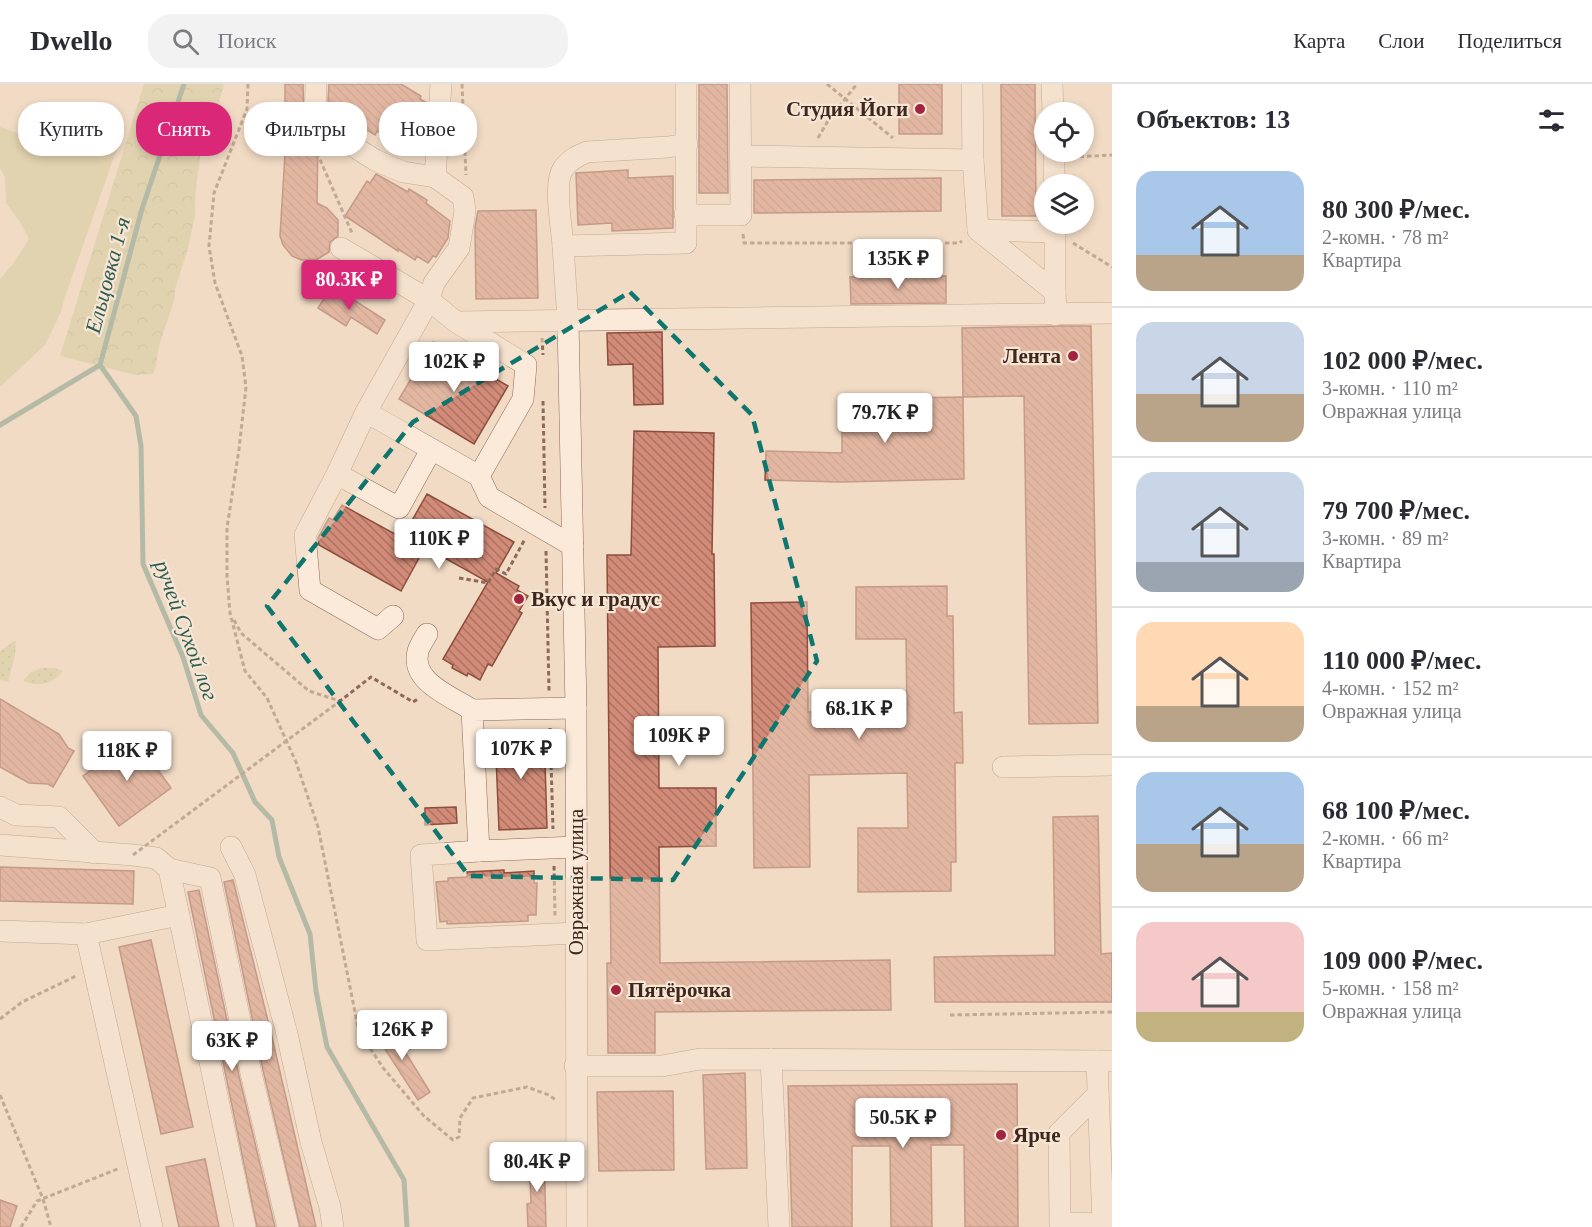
<!DOCTYPE html>
<html lang="ru">
<meta charset="utf-8">
<style>
:root{--surface:#fff;--page:#f2f2f3;--text:#2b2b33;--muted:#7c7c81;--line:#e1e1e2;--accent:#db2777}
body{margin:0;font-family:Georgia,serif;background:var(--page);color:var(--text);height:100vh;display:flex;flex-direction:column;font-size:22px;white-space:nowrap}
*{box-sizing:border-box;margin:0}
p{font-size:20px;color:var(--muted)}
.icon{flex:none;width:33px;height:33px;fill:none;stroke:currentColor;stroke-width:2;stroke-linecap:round;stroke-linejoin:round}
.map{position:relative;flex:1;overflow:hidden}
.side{display:flex;flex-direction:column;background:var(--surface);width:480px}
.side>*{flex:none}
.guide{position:absolute;left:18px;top:18px;width:570px;height:54px;display:flex;gap:12px}
.tools{position:absolute;left:1034px;top:18px;display:grid;gap:12px}
.tools a{display:grid;place-items:center;width:60px;height:60px;border-radius:50%;background:var(--surface);box-shadow:0 3px 9px #0003;font-size:30px}
.price{position:absolute;translate:-50% -51px;padding:0 14px;border-radius:6px;background:#fff;color:#222;font-size:20px;line-height:39px;filter:drop-shadow(0 2px 3px #0008)}
.price::after{content:'';position:absolute;left:50%;top:36px;width:18px;height:14px;margin-left:-9px;background:inherit;clip-path:polygon(0 0,100% 0,50% 100%)}
.price.active{background:var(--accent);color:#fff}
ul{padding:0;list-style:none}
li{display:flex;align-items:center;gap:18px;height:150px;padding:0 24px}
li+li{border-top:2px solid var(--line)}
li span{display:grid;place-items:center;flex:none;width:168px;height:120px;border-radius:18px;color:#555}
li>.icon{margin-inline-start:auto}
span .icon{width:72px;height:72px;fill:#fffc;stroke-width:1}
li b{font-size:26px}
h2{display:flex;justify-content:space-between;align-items:center;height:72px;padding:0 24px;font-size:26px}
.pill{padding:0 21px;border-radius:24px;background:var(--surface);box-shadow:0 3px 9px #0003;font-size:21px;line-height:54px}
.pill.active{background:var(--accent);color:#fff}
header{display:flex;align-items:center;gap:36px;box-sizing:border-box;height:84px;padding:0 30px;background:var(--surface);border-bottom:2px solid var(--line)}
header strong{font-size:28px}
nav{display:flex;gap:33px;margin-inline-start:auto;font-size:21px}
.search{width:420px;height:54px;background:var(--page);display:flex;align-items:center;gap:15px;box-sizing:border-box;padding:0 21px;border-radius:24px;color:var(--muted);font-size:22px}
main{display:flex;flex:1;min-height:0}
.map>svg:first-child{display:block}
.green{fill:#d0cb97}
.forest{fill:url(#forest-crowns)}
.park{fill:url(#park-dots)}
.lines{fill:none;stroke-linecap:round;stroke-linejoin:round}
.stream{stroke:#6c9382;stroke-width:5}
.building{fill:url(#building-back-hatch);stroke:#8e4d3d;stroke-width:1.5}
.minor-casing{stroke:#8d6a59;stroke-width:22}
.path{stroke:#8d6a59;stroke-width:3;stroke-dasharray:4.5 3;stroke-linecap:butt}
.minor{stroke:#fbead9;stroke-width:21}
.path-bridge{stroke:#8d6a59;stroke-width:3;stroke-dasharray:4.5 3;stroke-linecap:butt}
.marked{fill:none;stroke:#0f766e;stroke-width:4.5;stroke-dasharray:12 8;stroke-linejoin:round}
.poi-dot{fill:#a12540;stroke:#f8e6d5;stroke-width:2}
.labels{text-anchor:middle;stroke-width:4.5;stroke-linejoin:round;paint-order:stroke}
.poi-label{font-size:21px;font-weight:bold;fill:#3d271e;stroke:#f8e6d5;text-anchor:start}
.street-label{font-size:21px;fill:#3d271e;stroke:#f8e6d5}
.water-label{font-size:22px;font-style:italic;fill:#2d5d50;stroke:#f8e6d5}
</style>
<header>
<strong>Dwello</strong>
<div class="search"><svg class="icon" aria-label="search" viewBox="0 0 24 24"><circle cx="10" cy="10" r="6"/><path d="M15 15l6 6"/></svg>Поиск</div>
<nav><a>Карта</a><a>Слои</a><a>Поделиться</a></nav>
</header>
<main>
<div class="map">
<svg width="1112" height="1143" viewBox="0 0 1112 1143">
<defs>
<pattern id="forest-crowns" width="20" height="18" patternUnits="userSpaceOnUse" patternTransform="scale(1.5)"><rect width="20" height="18" fill="#d0cb97"/><path d="M2 6a3 3 0 1 1 6 0M12 15a3 3 0 1 1 6 0" fill="none" stroke="#b4ae82"/></pattern>
<pattern id="park-dots" width="8" height="8" patternUnits="userSpaceOnUse" patternTransform="scale(1.5)"><rect width="8" height="8" fill="#d0cb97"/><path d="M2 2h.1M6 6h.1" fill="none" stroke="#b4ae82" stroke-width="1.8" stroke-linecap="round"/></pattern>
<pattern id="building-back-hatch" width="6" height="6" patternUnits="userSpaceOnUse" patternTransform="scale(1.5)"><rect width="6" height="6" fill="#d28b78"/><path d="M-1 5l2 2M0 0l6 6M5-1l2 2" fill="none" stroke="#ac7262"/></pattern>
</defs>
<rect width="100%" height="100%" fill="#f1dbc5"/>
<polygon class="green" points="110,38 122,41 123,54 114,73 65,213 61,228 45,261 0,303 0,195 13,180 29,155 20,138 6,119 5,93 0,84 0,43 35,55 61,54 80,52"/>
<polygon class="forest" points="144,0 224,0 217,26 201,65 195,113 195,132 187,168 175,205 175,214 159,262 156,281 153,290 135,291 60,272"/>
<g class="park">
<polygon points="16,556 15,572 8,598 0,596 0,567"/>
<path d="M41,584H54L63,587C50,601 40,603 23,597L31,588Z"/>
</g>
<g class="lines">
<g class="stream">
<polyline points="100,281 136,332 141,362 143,480 183,573 201,631 233,669 255,718 272,736 279,773 310,850 316,907 327,963 404,1096 407,1143"/>
<polyline points="0,341 100,281 142,125 184,0"/>
</g>
</g>
<g class="building">
<polygon points="285,0 303,0 304,43 318,55 317,119 327,124 338,136 338,152 330,158 329,168 316,176 301,176 292,172 283,161 280,152 285,70"/>
<polygon points="329,0 401,0 421,12 420,15 427,19 425,43 409,64 377,47 375,51 354,38 356,34 328,17"/>
<polygon points="699,0 727,0 728,109 699,109"/>
<rect x="899" y="0" width="43" height="50"/>
<polygon points="1001,0 1035,0 1036,132 1002,132"/>
<polygon points="628,86 628,94 673,92 673,144 612,147 612,139 578,141 576,89"/>
<polygon points="376,90 408,108 409,105 427,116 426,119 450,137 448,154 436,173 433,172 428,179 417,172 415,176 398,165 398,167 345,132 367,97 370,99"/>
<polygon points="941,94 941,127 754,129 754,96"/>
<polygon points="536,126 538,214 476,215 475,143 478,127"/>
<polygon points="946,192 946,219 851,220 850,193"/>
<polygon points="332,202 385,236 377,250 351,233 346,242 318,224"/>
<polygon points="1061,242 1091,242 1098,639 1029,640 1024,312 963,313 962,244"/>
<polygon points="662,248 663,320 634,321 633,280 608,281 607,249"/>
<polygon points="433,258 508,302 474,360 399,315"/>
<polygon points="963,313 964,395 840,398 765,396 766,367 842,369 842,315"/>
<polygon points="634,347 714,349 712,470 714,470 715,562 658,563 659,704 716,704 716,762 659,763 660,879 890,876 891,926 655,928 655,969 608,969 607,879 611,879 607,471 631,471"/>
<polygon points="427,410 514,458 496,489 519,502 517,506 528,512 519,527 522,529 492,582 488,580 480,596 468,589 467,592 452,584 453,581 443,575 488,498 425,463 401,507 319,461 318,454 329,434 333,436 342,421 402,454"/>
<polygon points="947,502 947,532 953,532 954,629 962,628 963,679 955,679 956,778 951,778 951,807 858,808 858,744 908,744 907,689 809,691 810,783 754,784 751,519 807,518 808,628 907,626 906,555 856,555 856,503"/>
<polygon points="0,615 59,650 68,664 74,667 53,703 48,700 29,699 0,683"/>
<polygon points="544,646 547,744 499,746 495,648"/>
<polygon points="135,654 171,704 119,742 83,692"/>
<polygon points="456,723 457,739 425,741 425,724"/>
<polygon points="1098,732 1101,870 1112,869 1112,918 935,918 934,873 1055,871 1053,733"/>
<polygon points="0,783 134,787 133,820 0,817"/>
<polygon points="504,786 504,789 534,787 534,799 537,799 536,831 528,831 528,837 447,840 447,837 440,838 436,798 448,797 448,794 467,793 467,788"/>
<polygon points="233,796 271,949 316,1143 300,1143 263,986 224,798"/>
<polygon points="199,806 239,992 275,1143 257,1143 188,808"/>
<polygon points="151,856 193,1043 161,1050 119,863"/>
<polygon points="388,940 430,1008 418,1016 374,948"/>
<polygon points="745,989 747,1084 706,1085 703,991"/>
<polygon points="1017,1000 1018,1143 965,1143 964,1061 931,1061 932,1143 891,1143 890,1062 852,1062 852,1143 792,1143 788,1002"/>
<polygon points="673,1007 674,1086 599,1087 597,1008"/>
<polygon points="529,1071 544,1071 546,1143 528,1143 527,1120 531,1119"/>
<polygon points="205,1075 219,1143 179,1143 166,1083"/>
<polygon points="0,1116 17,1122 10,1143 0,1143"/>
</g>
<g class="lines">
<g class="minor-casing">
<g id="minor">
<polyline points="316,0 315,38 375,76 403,88 435,93"/>
<polyline points="972,0 973,76 978,146 1055,208 1056,231"/>
<polyline points="1052,0 1053,28"/>
<polyline points="1054,68 1054,100"/>
<polyline points="741,72 973,76"/>
<polyline points="685,131 741,131 740,0"/>
<polyline points="978,146 1055,148"/>
<path d="M563,162C562,144 553,99 563,85C569,76 577,72 587,68L668,63L687,60"/>
<polyline points="341,164 429,216 456,238 1112,229"/>
<polyline points="1055,208 1055,140"/>
<polyline points="456,238 526,281 523,315 479,392"/>
<polyline points="366,328 479,392 489,413 573,462"/>
<polyline points="337,390 399,424 431,366"/>
<polyline points="393,532 378,545 310,506 305,451 337,390 366,328 429,216 434,199 459,164 465,127 463,113 435,93 441,0"/>
<path d="M427,550C424,555 420,561 418,567C410,598 451,612 472,626"/>
<polyline points="1003,683 1112,681"/>
<polyline points="0,723 16,731 59,733 95,769"/>
<polyline points="0,761 133,771 156,774 169,785 245,1143"/>
<polyline points="231,763 245,791 287,950 311,1058 330,1123 333,1143"/>
<polyline points="479,767 576,763"/>
<polyline points="169,785 210,794 251,989 288,1143"/>
<polyline points="0,847 86,850"/>
<polyline points="576,849 427,856 421,771 479,767 472,626 576,624"/>
<polyline points="771,975 779,1143"/>
<polyline points="1097,977 1103,1140"/>
<polyline points="575,982 662,982 700,975 1112,977"/>
<polyline points="1098,1010 1059,1049 1060,1139 1112,1140"/>
<polyline points="152,1143 86,850 179,831"/>
<polyline points="577,1143 576,624 568,237 563,162 686,159 686,0"/>
</g>
</g>
<g class="path">
<polyline points="248,0 247,25 214,109 209,162 215,199 242,272 246,303 239,365 227,444 227,492 230,529 245,587 267,614 296,678 318,743 359,948 384,985 424,1032 453,1056 459,1053 460,1034 473,1014 527,1003 549,1011 557,1017"/>
<polyline points="462,0 466,91"/>
<polyline points="827,0 893,54"/>
<polyline points="818,54 829,35 857,0"/>
<polyline points="317,61 318,71 352,149"/>
<polyline points="1072,73 1112,71"/>
<polyline points="743,150 744,159 959,159 962,157"/>
<polyline points="1073,159 1112,183"/>
<polyline points="542,254 543,271"/>
<polyline points="543,317 545,424"/>
<polyline points="546,467 549,607"/>
<polyline points="459,494 488,499 496,485 506,490 525,455"/>
<polyline points="234,536 241,549 309,607 340,617 371,593 413,618 418,615"/>
<polyline points="550,644 553,745"/>
<polyline points="554,782 555,832"/>
<polyline points="950,931 1112,928"/>
<polyline points="0,935 22,918 76,892"/>
<polyline points="0,1011 43,1115 51,1143"/>
<polyline points="21,1143 37,1117 120,1084"/>
</g>
<use href="#minor" class="minor"/>
<polyline class="path-bridge" points="133,771 340,617"/>
</g>
<path d="M0 0H1112V1143H0ZM630,208L752,331L817,577L673,796L469,792L267,522L413,338Z" fill="#f1dbc5" fill-opacity=".55" fill-rule="evenodd"/>
<path class="marked" d="M630,208L752,331L817,577L673,796L469,792L267,522L413,338Z"/>
<g class="poi-dot">
<circle cx="920" cy="25" r="6"/>
<circle cx="1073" cy="272" r="6"/>
<circle cx="519" cy="515" r="6"/>
<circle cx="616" cy="906" r="6"/>
<circle cx="1001" cy="1051" r="6"/>
</g>
<g class="labels">
<g class="poi-label">
<text x="908" y="32" text-anchor="end">Студия Йоги</text>
<text x="1061" y="279" text-anchor="end">Лента</text>
<text x="531" y="522">Вкус и градус</text>
<text x="628" y="913">Пятёрочка</text>
<text x="1013" y="1058">Ярче</text>
</g>
<g class="street-label">
<text transform="translate(576 798) rotate(-90)" y="7">Овражная улица</text>
</g>
<g class="water-label">
<text transform="translate(107 191) rotate(-75)" y="8">Ельцовка 1-я</text>
<text transform="translate(187 546) rotate(70)" y="8">ручей Сухой лог</text>
</g>
</g>
</svg>
<div class="tools">
<a><svg class="icon" aria-label="locate" viewBox="0 0 24 24"><circle cx="12" cy="12" r="6"/><path d="M12 2v4M12 18v4M2 12h4M18 12h4"/></svg></a>
<a><svg class="icon" aria-label="layers" viewBox="0 0 24 24"><path d="M12 4l9 5-9 5-9-5zM3 14l9 5 9-5"/></svg></a>
</div>
<b class="price" style="left:898px;top:206px">135K ₽</b>
<b class="price active" style="left:349px;top:227px">80.3K ₽</b>
<b class="price" style="left:454px;top:309px">102K ₽</b>
<b class="price" style="left:885px;top:360px">79.7K ₽</b>
<b class="price" style="left:439px;top:486px">110K ₽</b>
<b class="price" style="left:859px;top:656px">68.1K ₽</b>
<b class="price" style="left:679px;top:683px">109K ₽</b>
<b class="price" style="left:521px;top:696px">107K ₽</b>
<b class="price" style="left:127px;top:698px">118K ₽</b>
<b class="price" style="left:402px;top:977px">126K ₽</b>
<b class="price" style="left:232px;top:988px">63K ₽</b>
<b class="price" style="left:903px;top:1065px">50.5K ₽</b>
<b class="price" style="left:537px;top:1109px">80.4K ₽</b>
<div class="guide">
<a class="pill">Купить</a>
<a class="pill active">Снять</a>
<a class="pill">Фильтры</a>
<a class="pill">Новое</a>
</div>
</div>
<section class="side">
<h2>Объектов: 13<svg class="icon" aria-label="filters" viewBox="0 0 24 24"><path d="M4 7h16M4 17h16"/><circle cx="9" cy="7" r="2"/><circle cx="15" cy="17" r="2"/></svg></h2>
<ul>
<li><span style="background:linear-gradient(#a9c7e8 70%,#b9a48a 0)"><svg class="icon" aria-label="home" viewBox="0 0 24 24"><path d="M3 11l9-7 9 7M6 9v11h12V9"/></svg></span><div><b>80 300 ₽/мес.</b><p>2-комн. · 78 m²</p><p>Квартира</p></div></li>
<li><span style="background:linear-gradient(#c9d6e8 60%,#b9a48a 0)"><svg class="icon" aria-label="home" viewBox="0 0 24 24"><path d="M3 11l9-7 9 7M6 9v11h12V9"/></svg></span><div><b>102 000 ₽/мес.</b><p>3-комн. · 110 m²</p><p>Овражная улица</p></div></li>
<li><span style="background:linear-gradient(#c9d6e8 75%,#9aa5b1 0)"><svg class="icon" aria-label="home" viewBox="0 0 24 24"><path d="M3 11l9-7 9 7M6 9v11h12V9"/></svg></span><div><b>79 700 ₽/мес.</b><p>3-комн. · 89 m²</p><p>Квартира</p></div></li>
<li><span style="background:linear-gradient(#ffd9b3 70%,#b9a48a 0)"><svg class="icon" aria-label="home" viewBox="0 0 24 24"><path d="M3 11l9-7 9 7M6 9v11h12V9"/></svg></span><div><b>110 000 ₽/мес.</b><p>4-комн. · 152 m²</p><p>Овражная улица</p></div></li>
<li><span style="background:linear-gradient(#a9c7e8 60%,#b9a48a 0)"><svg class="icon" aria-label="home" viewBox="0 0 24 24"><path d="M3 11l9-7 9 7M6 9v11h12V9"/></svg></span><div><b>68 100 ₽/мес.</b><p>2-комн. · 66 m²</p><p>Квартира</p></div></li>
<li><span style="background:linear-gradient(#f6c9c9 75%,#c2b280 0)"><svg class="icon" aria-label="home" viewBox="0 0 24 24"><path d="M3 11l9-7 9 7M6 9v11h12V9"/></svg></span><div><b>109 000 ₽/мес.</b><p>5-комн. · 158 m²</p><p>Овражная улица</p></div></li>
</ul>
</section>
</main>
